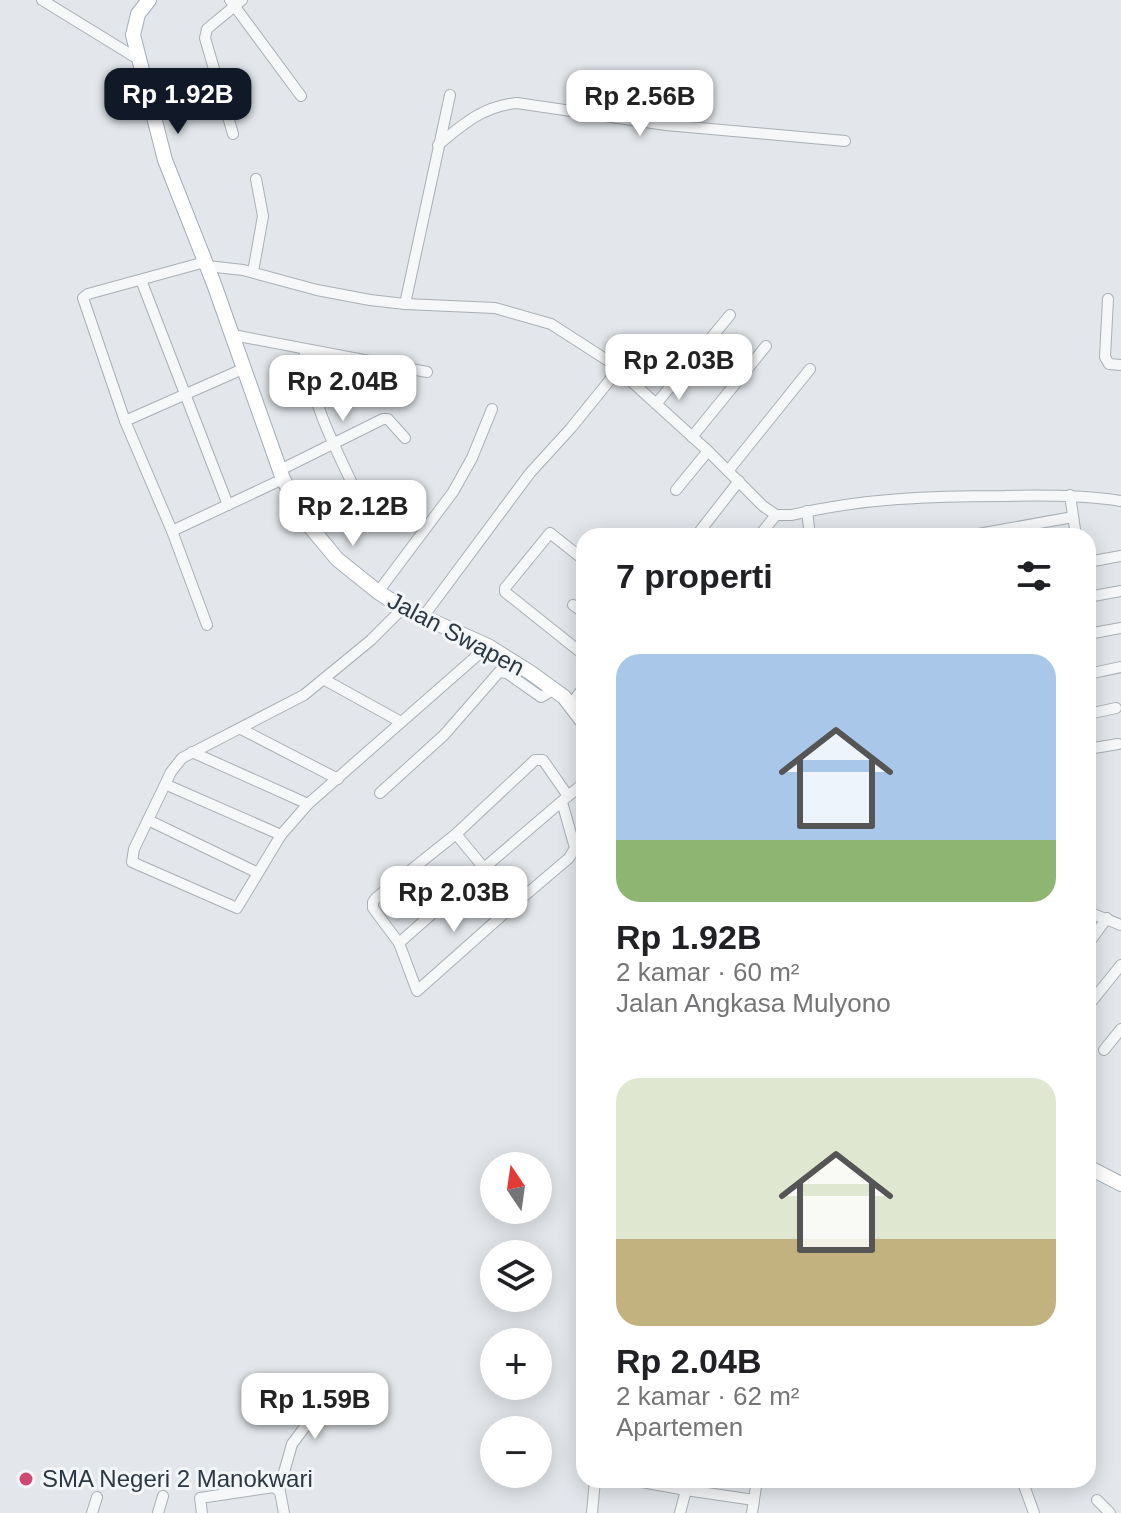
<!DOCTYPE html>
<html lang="id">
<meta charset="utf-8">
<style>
:root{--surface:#fff;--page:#f6f6f6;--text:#202124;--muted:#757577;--accent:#111827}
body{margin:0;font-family:Arial,sans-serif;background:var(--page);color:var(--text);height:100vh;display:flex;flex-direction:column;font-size:30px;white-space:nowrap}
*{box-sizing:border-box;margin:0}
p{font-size:26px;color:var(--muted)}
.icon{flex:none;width:44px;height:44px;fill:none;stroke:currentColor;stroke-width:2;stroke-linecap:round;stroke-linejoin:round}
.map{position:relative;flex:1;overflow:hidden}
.details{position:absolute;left:576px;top:528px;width:520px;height:960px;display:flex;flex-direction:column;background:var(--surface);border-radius:24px;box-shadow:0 4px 20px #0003}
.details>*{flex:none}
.needle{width:52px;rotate:347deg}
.tools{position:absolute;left:480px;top:1152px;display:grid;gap:16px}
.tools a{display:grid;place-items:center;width:72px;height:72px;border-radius:50%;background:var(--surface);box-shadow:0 4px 20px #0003;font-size:40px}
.price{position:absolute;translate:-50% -68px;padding:0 18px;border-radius:16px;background:#fff;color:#222;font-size:26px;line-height:52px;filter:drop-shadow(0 2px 4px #0008)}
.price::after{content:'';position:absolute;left:50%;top:48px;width:24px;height:18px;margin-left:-12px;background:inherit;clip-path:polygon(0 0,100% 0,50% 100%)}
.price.current{background:var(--accent);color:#fff}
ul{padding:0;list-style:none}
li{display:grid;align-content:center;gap:16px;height:424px;padding:0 40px}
li span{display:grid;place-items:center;height:248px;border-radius:24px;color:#555}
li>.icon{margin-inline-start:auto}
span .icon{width:144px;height:144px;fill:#fffc;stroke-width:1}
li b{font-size:34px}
h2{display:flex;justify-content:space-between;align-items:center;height:96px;padding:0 40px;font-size:34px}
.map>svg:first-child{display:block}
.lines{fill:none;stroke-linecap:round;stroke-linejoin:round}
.minor-casing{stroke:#a8afb5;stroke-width:12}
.major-casing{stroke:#a2adb7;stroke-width:16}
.minor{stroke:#f6f7f9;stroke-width:10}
.major{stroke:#fff;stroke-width:14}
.poi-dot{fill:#ce4972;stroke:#f3f6f8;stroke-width:3}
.labels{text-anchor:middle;stroke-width:6;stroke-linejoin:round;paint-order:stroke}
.street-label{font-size:24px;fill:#2b3743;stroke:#f3f6f8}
.poi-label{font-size:24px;fill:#2b3743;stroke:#f3f6f8;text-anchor:start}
</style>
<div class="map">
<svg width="1121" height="1513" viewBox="0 0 1121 1513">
<rect width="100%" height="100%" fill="#e3e7eb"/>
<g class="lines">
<g class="minor-casing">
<g id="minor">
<polyline points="42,0 138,59"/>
<polyline points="230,0 301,96"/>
<polyline points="233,134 205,38 207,29 242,0"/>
<path d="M438,145C462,125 483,106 517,103L666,125L845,141"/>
<polyline points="205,262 88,294 83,298 125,421 172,531 207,625"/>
<path d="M207,266L243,270L317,290L370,300L405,304L495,308L551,324L610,362L708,451L763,506L776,515H792C861,498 934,496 1005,496C1044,495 1082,495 1121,501"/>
<polyline points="253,272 263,216 256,179"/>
<polyline points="141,280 228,505"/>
<polyline points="1108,299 1105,357 1109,364 1121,365"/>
<polyline points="405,304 450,95"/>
<polyline points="233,335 427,372"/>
<path d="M304,349C312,406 337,451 361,502"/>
<polyline points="656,404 730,315"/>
<polyline points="125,421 245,368"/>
<polyline points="692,437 766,346"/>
<polyline points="280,470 383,419 388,419 405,438"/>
<polyline points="728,471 810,369"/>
<polyline points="676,490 708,451"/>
<polyline points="1070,495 1076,536"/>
<polyline points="807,511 810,536"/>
<polyline points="172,531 283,479"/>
<polyline points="696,536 739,481"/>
<polyline points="759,536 776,515"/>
<polyline points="967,536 1073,517"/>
<polyline points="584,560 550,533 505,588 505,592 584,655"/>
<polyline points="1088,562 1121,556"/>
<polyline points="378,592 453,492 472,458 492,409"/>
<polyline points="1088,597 1121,591"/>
<polyline points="573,605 584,613"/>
<polyline points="403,608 371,640 304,695 182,758 171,772 134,849 132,862 237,908 281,835 308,804 488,646"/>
<polyline points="423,617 530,473 571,428 618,370"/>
<polyline points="1088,634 1121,628"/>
<polyline points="1088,674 1121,667"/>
<polyline points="325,680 401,722"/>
<polyline points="571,704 584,687"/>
<polyline points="1088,714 1116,708"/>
<polyline points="241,729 338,779"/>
<polyline points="1088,749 1118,744"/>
<polyline points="192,752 308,804"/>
<polyline points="167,785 281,835"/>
<polyline points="380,793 444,735 499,672 507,673 541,697 555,689"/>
<polyline points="568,796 584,783"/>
<polyline points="148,820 256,872"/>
<polyline points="456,834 484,868 568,796 543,760 535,760 456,834 376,898 373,902 373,908 399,943 484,868 516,903 569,858 575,848 562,802"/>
<polyline points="1088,912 1121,925"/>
<polyline points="399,943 417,991 516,903"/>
<polyline points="1088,944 1107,918"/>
<polyline points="1088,1006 1121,965"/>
<polyline points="1104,1050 1121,1029"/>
<polyline points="631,1480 686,1490 687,1480"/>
<polyline points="1022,1480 1034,1513"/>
<polyline points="279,1490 292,1444 337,1385"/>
<polyline points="1097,1500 1110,1513"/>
<polyline points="92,1513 97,1497"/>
<polyline points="158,1513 163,1496"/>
<polyline points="202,1513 200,1498 274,1487 280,1492 284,1513"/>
<polyline points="592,1513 595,1480"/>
<polyline points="680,1513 686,1490 754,1500"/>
<polyline points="752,1513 757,1480"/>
</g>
</g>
<g class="major-casing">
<g id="major">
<polyline points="149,0 138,14 133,35 165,160 214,284 283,479 308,524 337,559 378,592 403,608 488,646 531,673 564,697 584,723"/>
<polyline points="1088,1167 1121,1184"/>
</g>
</g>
<use href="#minor" class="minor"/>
<use href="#major" class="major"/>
</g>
<circle class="poi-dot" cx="26" cy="1479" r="8"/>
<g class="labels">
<g class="street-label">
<text transform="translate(456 634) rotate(28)" y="8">Jalan Swapen</text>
</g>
<g class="poi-label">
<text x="42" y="1487">SMA Negeri 2 Manokwari</text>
</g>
</g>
</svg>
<div class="tools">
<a><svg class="needle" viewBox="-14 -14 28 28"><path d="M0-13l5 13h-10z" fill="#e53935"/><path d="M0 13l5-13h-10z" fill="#757577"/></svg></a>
<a><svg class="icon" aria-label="layers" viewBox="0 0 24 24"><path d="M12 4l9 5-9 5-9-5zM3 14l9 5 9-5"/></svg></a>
<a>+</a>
<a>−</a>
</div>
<b class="price current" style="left:178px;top:136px">Rp 1.92B</b>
<b class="price" style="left:640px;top:138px">Rp 2.56B</b>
<b class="price" style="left:679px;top:402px">Rp 2.03B</b>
<b class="price" style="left:343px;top:423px">Rp 2.04B</b>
<b class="price" style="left:353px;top:548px">Rp 2.12B</b>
<b class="price" style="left:454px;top:934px">Rp 2.03B</b>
<b class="price" style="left:315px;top:1441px">Rp 1.59B</b>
<section class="details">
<h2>7 properti<svg class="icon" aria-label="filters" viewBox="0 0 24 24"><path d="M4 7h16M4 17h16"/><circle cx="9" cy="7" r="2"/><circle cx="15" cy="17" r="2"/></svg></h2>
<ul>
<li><span style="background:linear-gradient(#a9c7e8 75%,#8fb573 0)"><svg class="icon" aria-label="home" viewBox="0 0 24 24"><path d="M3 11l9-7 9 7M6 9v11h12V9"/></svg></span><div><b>Rp 1.92B</b><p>2 kamar · 60 m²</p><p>Jalan Angkasa Mulyono</p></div></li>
<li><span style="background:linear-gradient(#dfe7d0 65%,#c2b280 0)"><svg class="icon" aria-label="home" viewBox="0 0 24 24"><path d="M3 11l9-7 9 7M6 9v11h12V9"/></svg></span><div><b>Rp 2.04B</b><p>2 kamar · 62 m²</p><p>Apartemen</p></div></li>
</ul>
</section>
</div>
